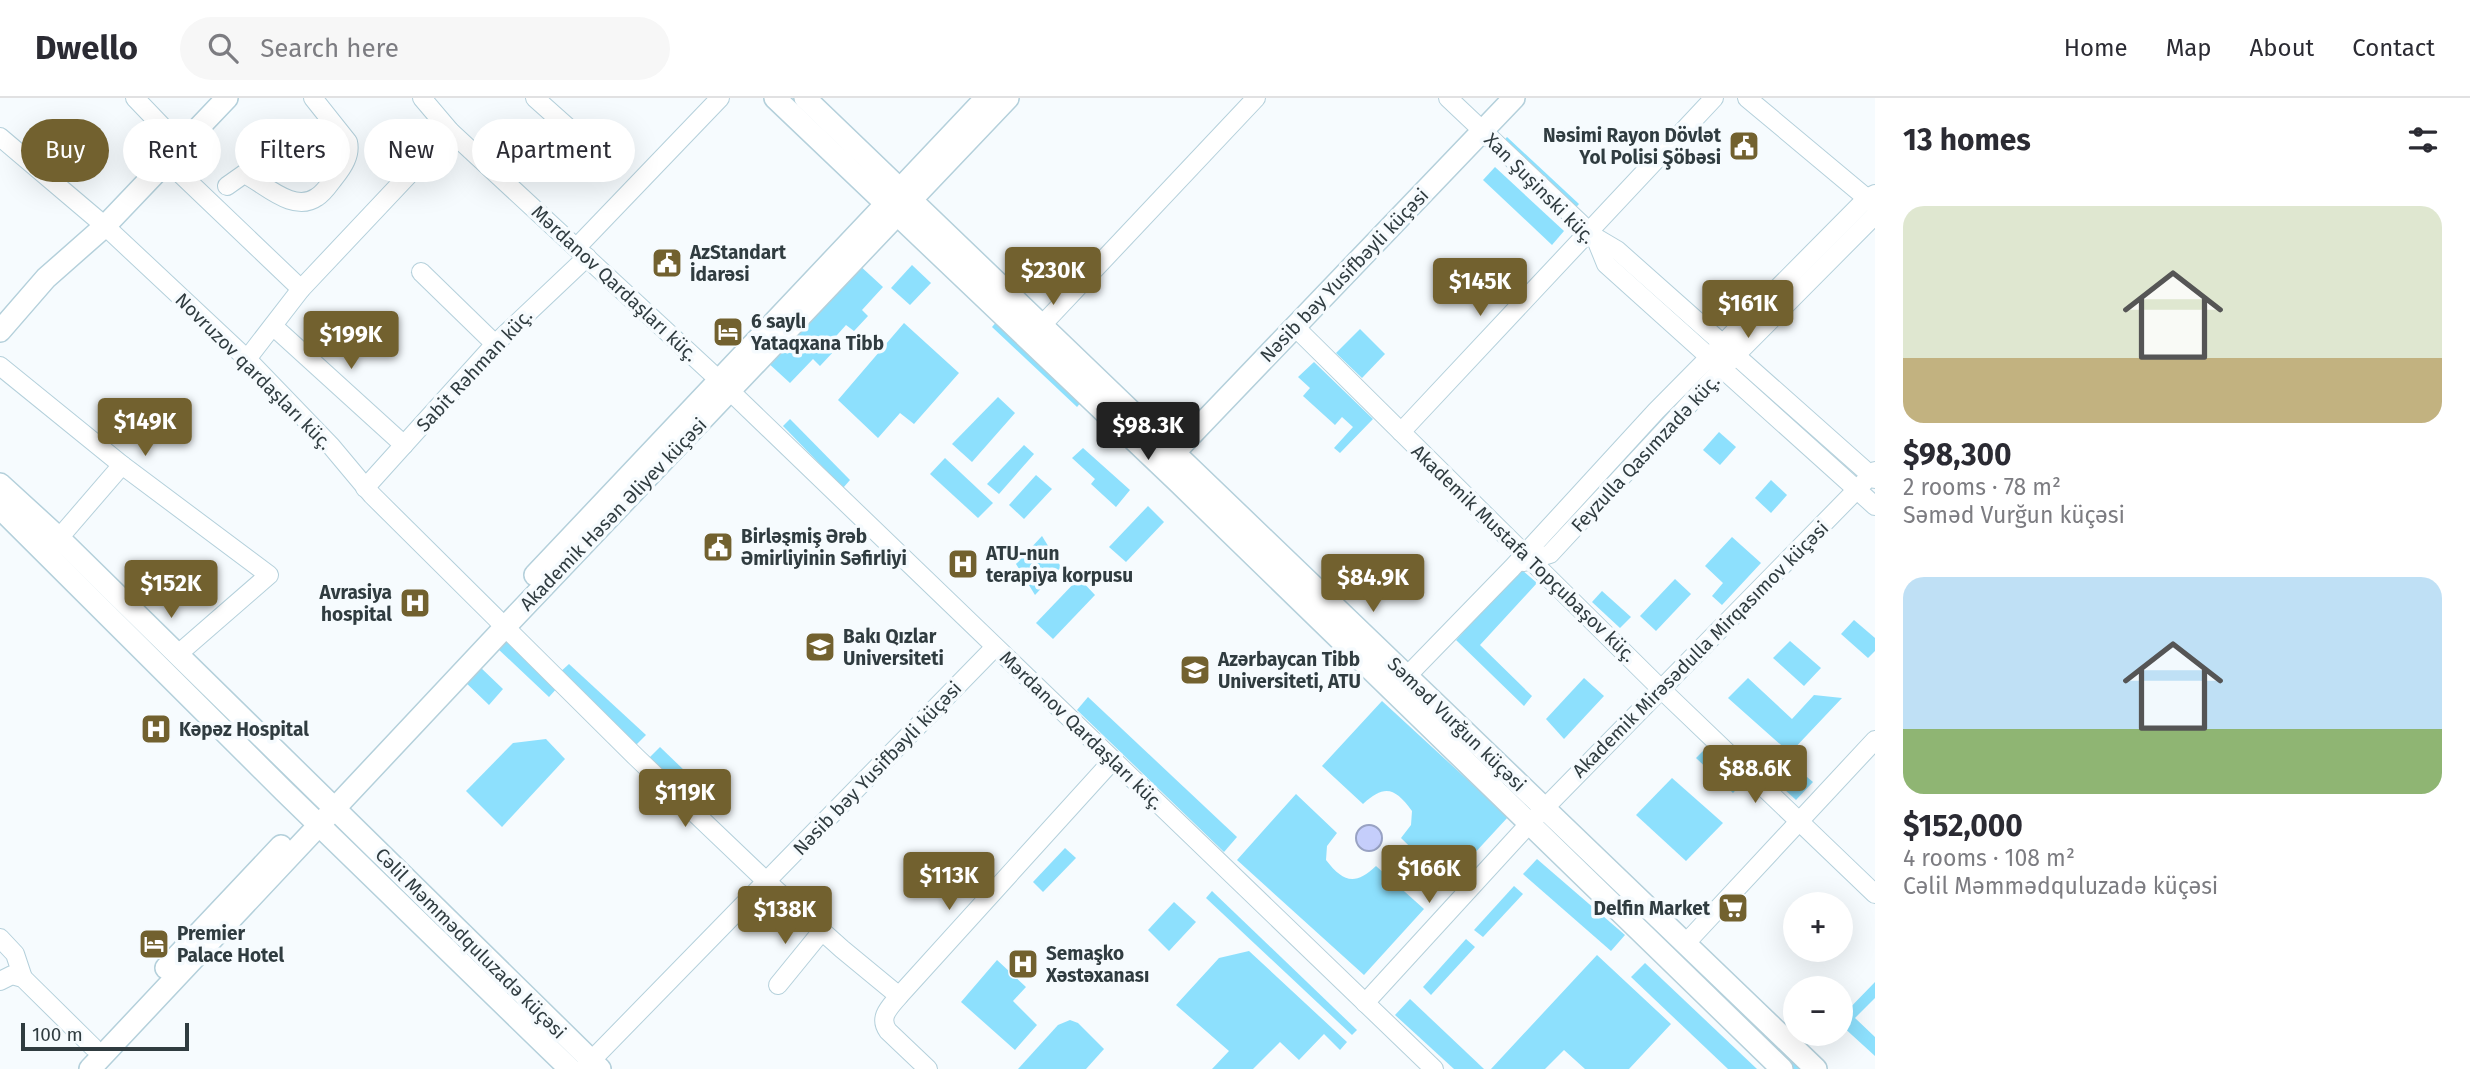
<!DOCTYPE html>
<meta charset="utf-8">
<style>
:root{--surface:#fff;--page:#f7f7f7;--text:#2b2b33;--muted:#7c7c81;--line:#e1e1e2;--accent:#72612f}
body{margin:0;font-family:"Fira Sans",sans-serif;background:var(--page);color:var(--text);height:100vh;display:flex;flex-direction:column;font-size:26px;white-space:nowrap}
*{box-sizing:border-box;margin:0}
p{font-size:23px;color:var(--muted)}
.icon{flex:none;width:38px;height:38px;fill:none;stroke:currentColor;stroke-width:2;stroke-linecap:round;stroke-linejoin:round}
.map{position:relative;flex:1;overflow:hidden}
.sheet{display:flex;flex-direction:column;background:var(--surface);width:595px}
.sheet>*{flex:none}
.top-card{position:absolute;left:21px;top:21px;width:665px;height:63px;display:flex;gap:14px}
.controls{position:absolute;left:1783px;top:794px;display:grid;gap:14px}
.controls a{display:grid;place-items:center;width:70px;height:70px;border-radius:50%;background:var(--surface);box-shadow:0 7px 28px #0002;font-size:35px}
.scale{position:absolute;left:21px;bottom:18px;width:168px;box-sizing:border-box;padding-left:7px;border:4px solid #303c40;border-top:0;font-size:19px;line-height:24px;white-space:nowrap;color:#303c40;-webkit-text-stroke:5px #f6fbfe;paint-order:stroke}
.price{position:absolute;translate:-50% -60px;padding:0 16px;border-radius:7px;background:var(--accent);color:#fff;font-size:23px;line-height:46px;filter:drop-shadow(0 2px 4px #0008)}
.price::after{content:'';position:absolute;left:50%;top:42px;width:21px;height:16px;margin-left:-10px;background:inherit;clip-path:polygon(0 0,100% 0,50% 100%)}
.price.current{background:#222;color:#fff}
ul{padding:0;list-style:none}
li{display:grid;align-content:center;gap:14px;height:371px;padding:0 28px}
li span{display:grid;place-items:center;height:217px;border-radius:21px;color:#555}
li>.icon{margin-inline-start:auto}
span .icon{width:126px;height:126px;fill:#fffc;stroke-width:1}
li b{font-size:30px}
h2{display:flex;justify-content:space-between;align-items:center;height:84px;padding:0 28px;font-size:30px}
.tag{padding:0 24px;border-radius:32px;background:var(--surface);box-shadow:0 7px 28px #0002;font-size:24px;line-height:63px}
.tag.current{background:var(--accent);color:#fff}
header{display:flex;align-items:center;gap:42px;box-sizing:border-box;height:98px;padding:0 35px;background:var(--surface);border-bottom:2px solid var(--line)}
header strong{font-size:33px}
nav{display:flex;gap:38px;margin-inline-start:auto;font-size:24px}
.search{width:490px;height:63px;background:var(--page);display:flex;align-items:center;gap:18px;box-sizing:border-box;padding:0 24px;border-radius:38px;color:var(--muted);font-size:26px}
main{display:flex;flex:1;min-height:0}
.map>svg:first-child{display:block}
.green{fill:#8de0fd}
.water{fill:#c5cefb;stroke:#98a2c3;stroke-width:2}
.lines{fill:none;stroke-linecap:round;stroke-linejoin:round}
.minor-casing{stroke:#b4d0db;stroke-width:20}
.major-casing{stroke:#b4d0db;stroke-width:24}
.minor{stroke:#fff;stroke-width:18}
.major{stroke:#fff;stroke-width:21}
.labels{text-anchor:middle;stroke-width:7;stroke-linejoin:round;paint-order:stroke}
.poi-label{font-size:19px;font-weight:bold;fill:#303c40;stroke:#f6fbfe;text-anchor:start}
.street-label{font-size:19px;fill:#303c40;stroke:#f6fbfe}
</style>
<header>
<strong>Dwello</strong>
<div class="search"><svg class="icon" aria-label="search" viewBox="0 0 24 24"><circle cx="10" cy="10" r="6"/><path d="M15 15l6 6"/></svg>Search here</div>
<nav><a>Home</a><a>Map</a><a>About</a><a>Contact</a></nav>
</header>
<main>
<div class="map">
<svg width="1875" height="971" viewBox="0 0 1875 971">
<rect width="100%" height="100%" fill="#f6fbfe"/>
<g class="green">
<polygon points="1507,39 1579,106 1571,115 1499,48"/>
<polygon points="1495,69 1564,133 1552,147 1483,82"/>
<polygon points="858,166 883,189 862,212 868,218 854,233 846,227 829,246 835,252 820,268 813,261 790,285 766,263"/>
<polygon points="912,167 931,185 910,207 891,190"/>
<polygon points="998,222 1083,302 1077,309 992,229"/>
<polygon points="904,225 959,275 914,326 900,315 878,340 838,302"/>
<polygon points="1360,231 1385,256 1362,280 1336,255"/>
<polygon points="1314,264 1373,321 1340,355 1334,350 1353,329 1342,319 1335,327 1303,298 1310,290 1298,279"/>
<polygon points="1704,271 1710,277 1546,454 1539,448"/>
<polygon points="998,299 1015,315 972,364 952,346"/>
<polygon points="790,321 850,382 843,390 783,328"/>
<polygon points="1719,334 1736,349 1720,367 1703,352"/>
<polygon points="1024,347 1034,356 999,396 987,386"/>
<polygon points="1083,350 1130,392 1116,409 1091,386 1095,381 1072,360"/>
<polygon points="945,360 993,405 978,420 930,376"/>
<polygon points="1036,377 1052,391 1024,421 1009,407"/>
<polygon points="1771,382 1787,397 1771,415 1755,400"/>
<polygon points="1148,408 1164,424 1126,464 1109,449"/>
<polygon points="1042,438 1061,469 1035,497 1016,466"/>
<polygon points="1732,439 1761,465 1722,507 1712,498 1723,485 1705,468"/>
<polygon points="1521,471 1537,485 1480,547 1532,598 1524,608 1456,542"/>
<polygon points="1079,480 1095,497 1053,541 1036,525"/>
<polygon points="1675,481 1691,496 1656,533 1640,518"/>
<polygon points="1602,493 1631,519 1620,530 1592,504"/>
<polygon points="1854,522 1875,540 1875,553 1868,560 1841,536"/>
<polygon points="502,538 558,589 549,599 497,550 479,568 503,591 489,607 462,581"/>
<polygon points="1790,543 1821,570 1804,588 1773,560"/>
<polygon points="569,566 646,637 634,649 558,576"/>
<polygon points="1584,580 1604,598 1564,641 1546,621"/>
<polygon points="1748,580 1792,621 1814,597 1842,600 1790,655 1728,600"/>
<polygon points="1088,599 1237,739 1224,754 1077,612"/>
<path d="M1382,603L1508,719L1447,785L1401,740L1411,727L1412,713C1395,690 1385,686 1363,706L1322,668Z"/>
<polygon points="546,641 565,661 502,729 466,693 513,645"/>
<polygon points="1709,647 1746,681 1733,695 1696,660"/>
<polygon points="660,649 712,699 702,711 648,661"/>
<polygon points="1807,679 1813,684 1796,702 1773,681"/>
<polygon points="1672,680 1723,725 1686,763 1636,717"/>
<path d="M1296,696L1337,735L1327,748L1326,762C1343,784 1355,788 1376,768L1424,811L1364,877L1237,762Z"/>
<polygon points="1065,750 1076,760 1043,794 1033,784"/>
<polygon points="1537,761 1625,837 1611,853 1523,776"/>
<polygon points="1514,788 1523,796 1483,839 1474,832"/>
<polygon points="1212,793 1357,932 1352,937 1206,800"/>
<polygon points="1174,804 1196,824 1169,853 1148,832"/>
<polygon points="1466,841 1475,849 1431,897 1423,889"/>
<polygon points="1249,853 1347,944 1340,952 1324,936 1299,962 1280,944 1253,971 1212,971 1229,953 1176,907 1219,860"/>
<polygon points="1597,857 1671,926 1629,971 1585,971 1564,952 1545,971 1491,971"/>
<polygon points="1687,859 1804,971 1793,971 1682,865"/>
<polygon points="997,862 1026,889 1013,903 1037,927 1015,952 961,904"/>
<polygon points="1645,865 1757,971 1728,971 1631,879"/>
<polygon points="1875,884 1875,900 1855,920 1875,939 1875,958 1841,927 1841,919"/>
<polygon points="1410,901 1484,971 1454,971 1395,917"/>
<polygon points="1070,922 1078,925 1104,951 1086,971 1018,971 1058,927"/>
</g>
<circle class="water" cx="1369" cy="740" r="13"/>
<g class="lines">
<g class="minor-casing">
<g id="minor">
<polyline points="135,0 181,48"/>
<polyline points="422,0 450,33 719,282"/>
<polyline points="535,0 610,67"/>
<polyline points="1448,0 1595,139 1606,166 1875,408"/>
<polyline points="1747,0 1875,107"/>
<polyline points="0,39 105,128 247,261 331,348 372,397 636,659 766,783 842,851 899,898"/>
<polyline points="167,63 301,191"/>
<path d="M227,88L244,76C264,85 293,116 317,99C325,94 330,85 335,79C343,69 351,57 348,44L313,0"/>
<polyline points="1595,139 1617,152 1875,381"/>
<polyline points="577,149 720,0"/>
<polyline points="421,174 495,246"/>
<polyline points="1042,227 1256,0"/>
<polyline points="273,228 404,347"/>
<polyline points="1295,229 1661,591 1875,796"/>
<polyline points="247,261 301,191 450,33"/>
<polyline points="0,268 122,367 269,477 177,557"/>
<polyline points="730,293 1434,971"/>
<polyline points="1401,334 1714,0"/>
<polyline points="365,390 495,246 587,159"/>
<polyline points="59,440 122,367"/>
<polyline points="1524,464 1550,456 1721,272 1875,117"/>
<polyline points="1407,578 1512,470 1656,313 1867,100 1875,96"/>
<polyline points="0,840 15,856 23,880"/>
<polyline points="1685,846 1875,642"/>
<polyline points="0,883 12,877 23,880 93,949"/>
<polyline points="778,887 822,833"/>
<polyline points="1365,905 1529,726 1875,373"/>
<polyline points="583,971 995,549"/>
<path d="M928,971L888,933C878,919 890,909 899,898L1113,662"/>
</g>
</g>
<g class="major-casing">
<g id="major">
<polyline points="775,0 1178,384 1782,971"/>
<polyline points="805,0 1816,971"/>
<polyline points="0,233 46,180 105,128 227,0"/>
<polyline points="1169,367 1174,355 1514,0"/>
<polyline points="0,386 59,440 600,971"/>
<polyline points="0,410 284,693 570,971"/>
<polyline points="535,477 986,0"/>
<polyline points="166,870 281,748"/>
<polyline points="90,971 505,529 1008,0"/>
</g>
</g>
<use href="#minor" class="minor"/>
<use href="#major" class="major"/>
</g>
<defs>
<g id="civic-square" transform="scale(1.575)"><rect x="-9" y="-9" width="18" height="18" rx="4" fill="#72612f" stroke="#f6fbfe"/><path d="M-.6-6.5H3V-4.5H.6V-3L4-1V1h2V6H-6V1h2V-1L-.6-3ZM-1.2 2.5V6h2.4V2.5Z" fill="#fff"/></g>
<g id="hotel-square" transform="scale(1.575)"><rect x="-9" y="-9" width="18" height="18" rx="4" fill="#72612f" stroke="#f6fbfe"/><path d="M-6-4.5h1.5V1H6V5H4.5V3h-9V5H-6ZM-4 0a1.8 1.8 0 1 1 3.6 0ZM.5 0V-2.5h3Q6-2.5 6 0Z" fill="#fff"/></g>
<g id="hospital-square" transform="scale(1.575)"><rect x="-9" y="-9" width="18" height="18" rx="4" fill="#72612f" stroke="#f6fbfe"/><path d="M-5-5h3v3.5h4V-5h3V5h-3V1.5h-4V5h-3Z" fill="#fff"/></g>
<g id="university-square" transform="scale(1.575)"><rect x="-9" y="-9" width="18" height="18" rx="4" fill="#72612f" stroke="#f6fbfe"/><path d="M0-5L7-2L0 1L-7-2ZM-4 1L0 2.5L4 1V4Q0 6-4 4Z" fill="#fff"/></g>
<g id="supermarket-square" transform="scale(1.575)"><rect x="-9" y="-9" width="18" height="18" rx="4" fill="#72612f" stroke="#f6fbfe"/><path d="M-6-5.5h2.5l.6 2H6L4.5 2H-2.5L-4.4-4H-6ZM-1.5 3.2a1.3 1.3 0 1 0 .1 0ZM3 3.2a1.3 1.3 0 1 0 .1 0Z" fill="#fff"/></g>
</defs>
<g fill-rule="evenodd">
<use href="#civic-square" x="1744" y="48"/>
<use href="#civic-square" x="667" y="165"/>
<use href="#hotel-square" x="728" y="234"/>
<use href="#civic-square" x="718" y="449"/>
<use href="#hospital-square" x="963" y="466"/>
<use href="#hospital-square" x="415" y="505"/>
<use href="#university-square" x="820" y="549"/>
<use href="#university-square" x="1195" y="572"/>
<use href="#hospital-square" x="156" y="631"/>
<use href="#supermarket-square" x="1733" y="810"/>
<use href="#hotel-square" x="154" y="846"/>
<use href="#hospital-square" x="1023" y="866"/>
</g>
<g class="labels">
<g class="poi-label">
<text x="1721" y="44" text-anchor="end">Nəsimi Rayon Dövlət<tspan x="1721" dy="22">Yol Polisi Şöbəsi</tspan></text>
<text x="690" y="161">AzStandart<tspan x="690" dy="22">İdarəsi</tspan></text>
<text x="751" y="230">6 saylı<tspan x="751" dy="22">Yataqxana Tibb</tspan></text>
<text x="741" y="445">Birləşmiş Ərəb<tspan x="741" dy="22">Əmirliyinin Səfirliyi</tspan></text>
<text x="986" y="462">ATU-nun<tspan x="986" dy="22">terapiya korpusu</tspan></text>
<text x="392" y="501" text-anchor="end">Avrasiya<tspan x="392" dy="22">hospital</tspan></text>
<text x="843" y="545">Bakı Qızlar<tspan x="843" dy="22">Universiteti</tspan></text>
<text x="1218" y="568">Azərbaycan Tibb<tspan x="1218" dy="22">Universiteti, ATU</tspan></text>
<text x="179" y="638">Kəpəz Hospital</text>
<text x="1710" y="817" text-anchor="end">Delfin Market</text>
<text x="177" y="842">Premier<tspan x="177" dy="22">Palace Hotel</tspan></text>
<text x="1046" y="862">Semaşko<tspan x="1046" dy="22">Xəstəxanası</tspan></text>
</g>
<g class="street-label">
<text transform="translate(1540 90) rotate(45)" y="7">Xan Şuşinski küç.</text>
<text transform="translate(1344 177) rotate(-46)" y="7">Nəsib bəy Yusifbəyli küçəsi</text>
<text transform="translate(615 185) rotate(43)" y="7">Mərdanov Qardaşları küç.</text>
<text transform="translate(474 272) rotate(-47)" y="7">Sabit Rəhman küç.</text>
<text transform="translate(254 273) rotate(45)" y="7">Novruzov qardaşları küç.</text>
<text transform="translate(1645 355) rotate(-47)" y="7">Feyzulla Qasımzadə küç.</text>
<text transform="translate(613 416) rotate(-46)" y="7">Akademik Həsən Əliyev küçəsi</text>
<text transform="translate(1524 455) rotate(44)" y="7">Akademik Mustafa Topçubaşov küç.</text>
<text transform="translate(1700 551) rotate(-45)" y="7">Akademik Mirəsədulla Mirqasımov küçəsi</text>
<text transform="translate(1457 626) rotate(44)" y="7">Səməd Vurğun küçəsi</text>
<text transform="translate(1082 632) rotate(44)" y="7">Mərdanov Qardaşları küç.</text>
<text transform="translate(877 670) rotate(-46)" y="7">Nəsib bəy Yusifbəyli küçəsi</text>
<text transform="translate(471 845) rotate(45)" y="7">Cəlil Məmmədquluzadə küçəsi</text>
</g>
</g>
</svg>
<div class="controls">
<a>+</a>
<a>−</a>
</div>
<div class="scale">100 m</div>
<b class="price" style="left:1053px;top:209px">$230K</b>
<b class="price" style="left:1480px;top:220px">$145K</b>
<b class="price" style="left:1748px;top:242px">$161K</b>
<b class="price" style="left:351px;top:273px">$199K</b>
<b class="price" style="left:145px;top:360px">$149K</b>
<b class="price current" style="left:1148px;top:364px">$98.3K</b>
<b class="price" style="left:1373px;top:516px">$84.9K</b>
<b class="price" style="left:171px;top:522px">$152K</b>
<b class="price" style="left:1755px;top:707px">$88.6K</b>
<b class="price" style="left:685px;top:731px">$119K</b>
<b class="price" style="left:1429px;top:807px">$166K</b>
<b class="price" style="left:949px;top:814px">$113K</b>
<b class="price" style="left:785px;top:848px">$138K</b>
<div class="top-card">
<a class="tag current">Buy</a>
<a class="tag">Rent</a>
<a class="tag">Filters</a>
<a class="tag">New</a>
<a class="tag">Apartment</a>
</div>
</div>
<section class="sheet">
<h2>13 homes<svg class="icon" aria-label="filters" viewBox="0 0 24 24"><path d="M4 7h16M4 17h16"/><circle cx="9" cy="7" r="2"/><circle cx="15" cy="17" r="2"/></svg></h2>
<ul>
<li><span style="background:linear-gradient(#dfe7d0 70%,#c2b280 0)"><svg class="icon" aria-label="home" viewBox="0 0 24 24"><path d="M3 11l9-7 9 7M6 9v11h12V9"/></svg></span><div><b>$98,300</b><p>2 rooms · 78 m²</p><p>Səməd Vurğun küçəsi</p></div></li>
<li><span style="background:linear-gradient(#bfe0f5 70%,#8fb573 0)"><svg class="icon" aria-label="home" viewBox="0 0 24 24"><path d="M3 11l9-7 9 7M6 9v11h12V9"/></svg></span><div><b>$152,000</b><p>4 rooms · 108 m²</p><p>Cəlil Məmmədquluzadə küçəsi</p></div></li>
</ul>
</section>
</main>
